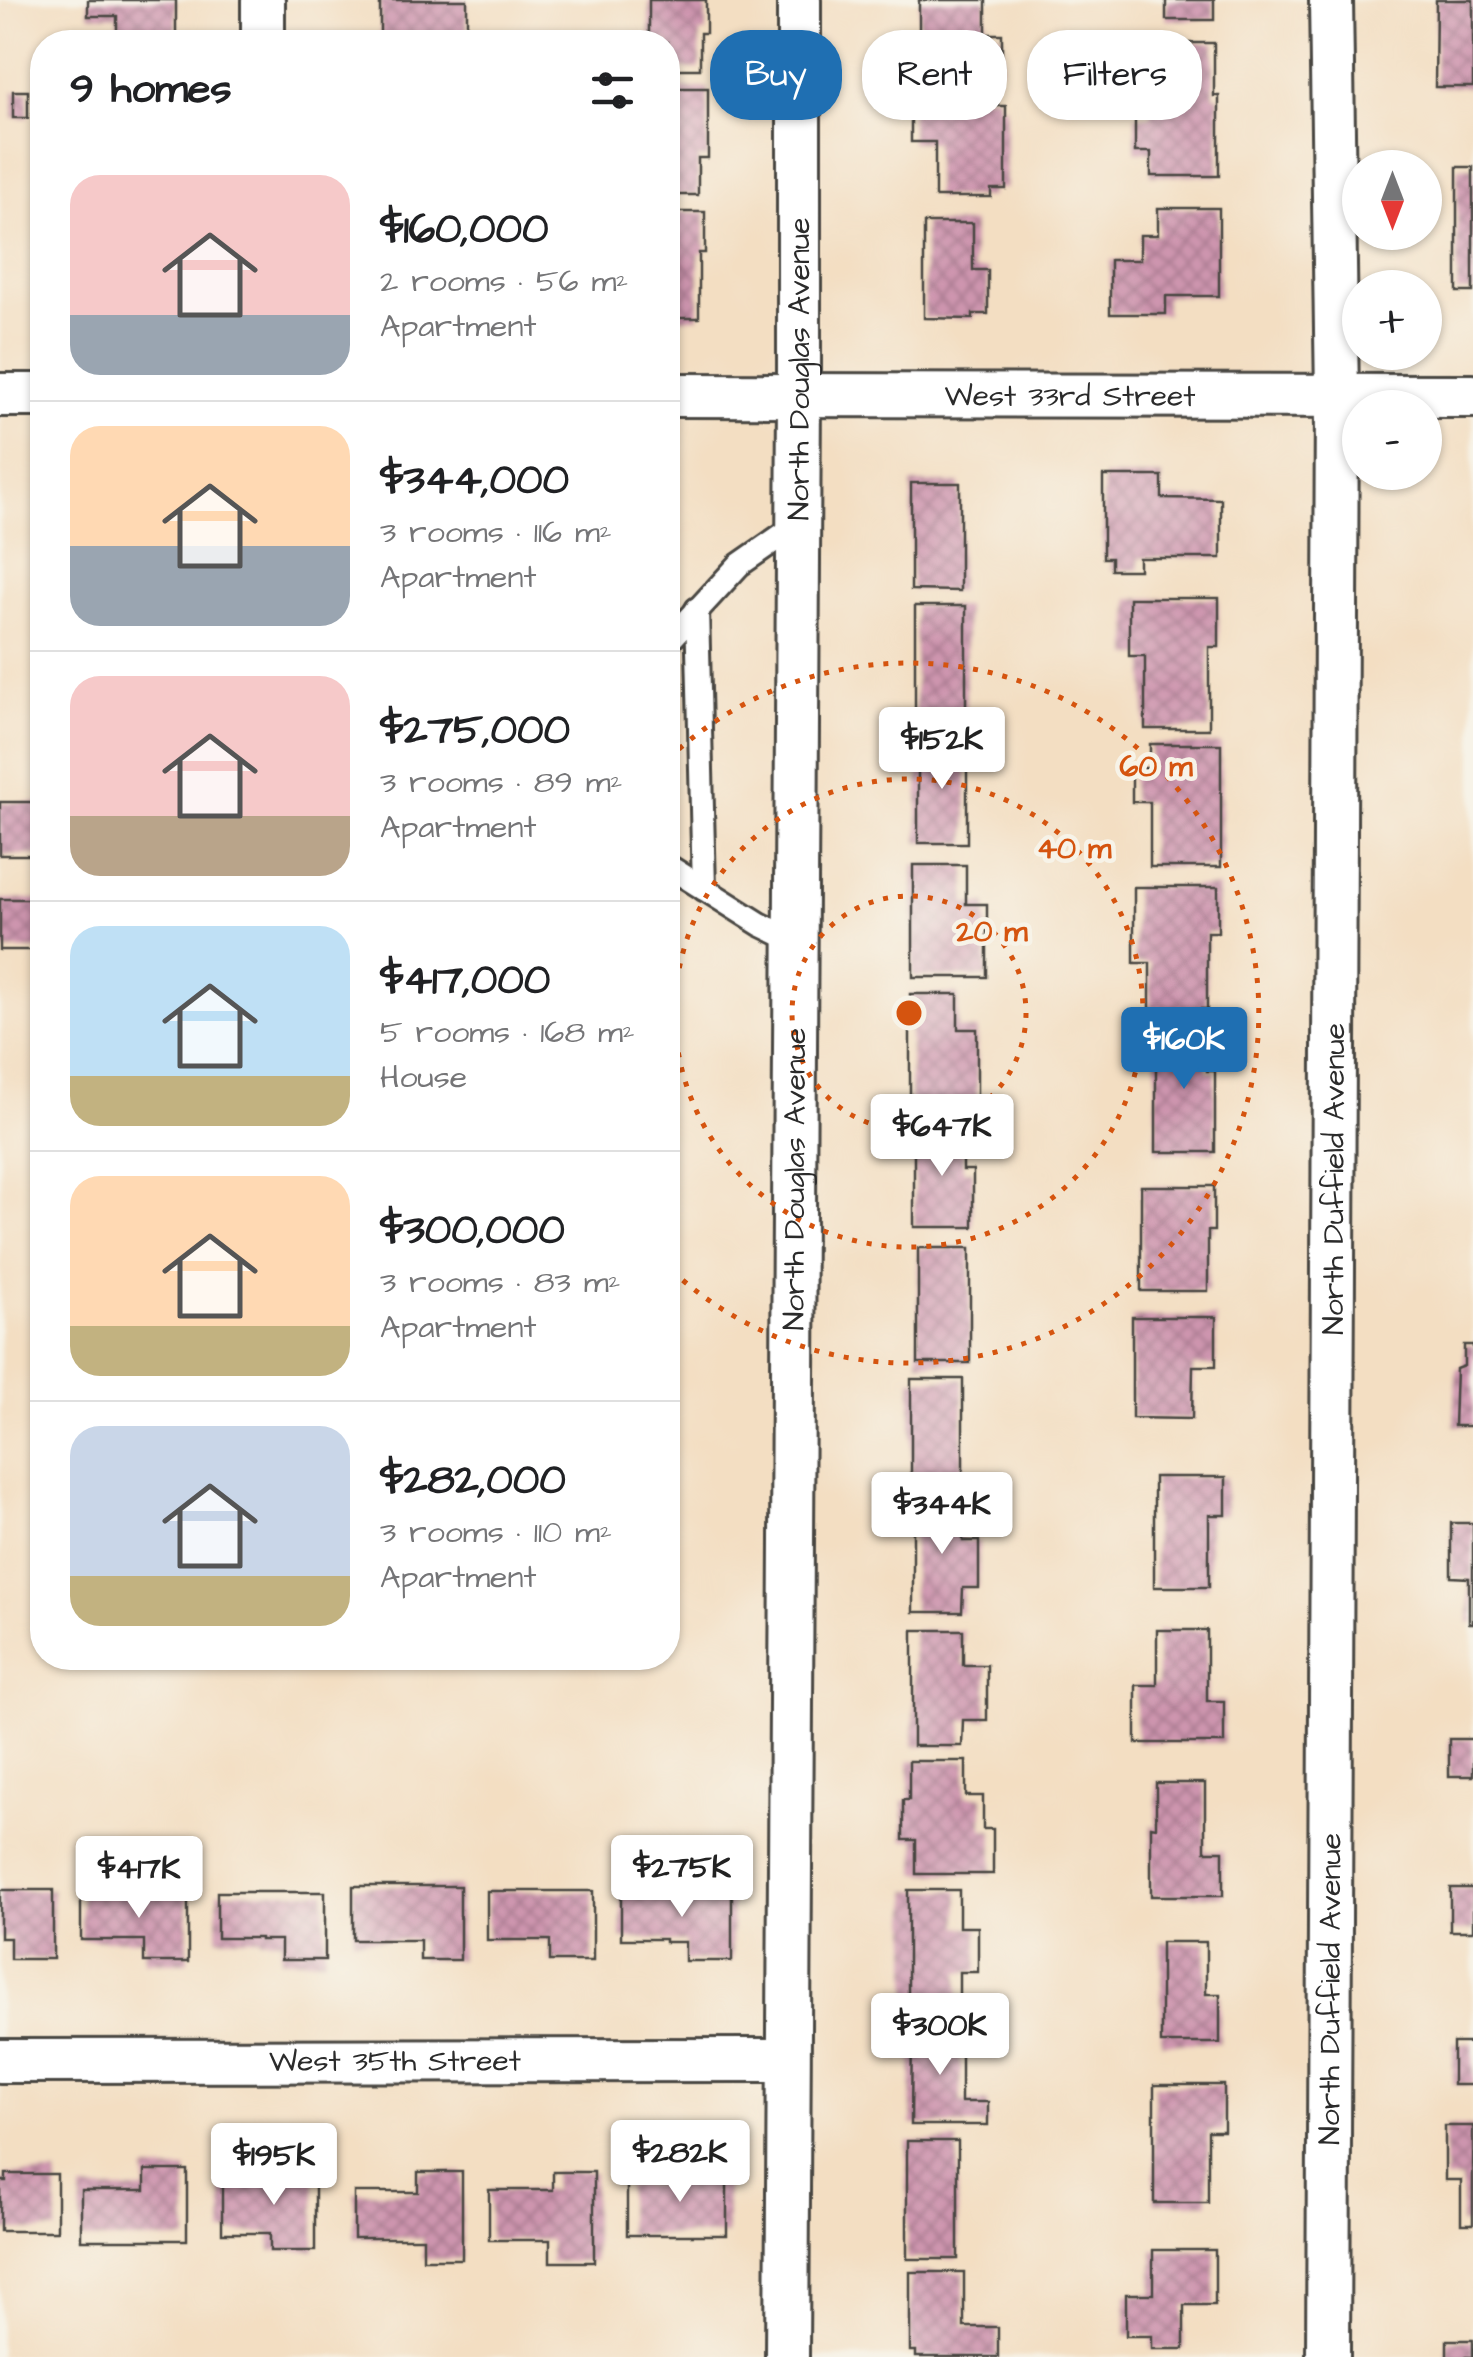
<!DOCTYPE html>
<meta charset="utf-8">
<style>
:root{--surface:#fff;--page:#f2f2f2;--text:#202124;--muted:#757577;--line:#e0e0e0;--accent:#1f6fb2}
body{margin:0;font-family:"Architects Daughter",sans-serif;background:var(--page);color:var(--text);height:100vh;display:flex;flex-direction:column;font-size:38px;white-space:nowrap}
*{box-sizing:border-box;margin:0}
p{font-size:32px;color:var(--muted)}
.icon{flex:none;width:55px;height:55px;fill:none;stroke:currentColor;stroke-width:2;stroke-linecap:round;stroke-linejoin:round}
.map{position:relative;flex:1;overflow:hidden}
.panel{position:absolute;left:30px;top:30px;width:650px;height:1640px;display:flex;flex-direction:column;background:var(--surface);border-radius:40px;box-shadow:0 2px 8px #0004}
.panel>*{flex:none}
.banner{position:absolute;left:710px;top:30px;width:612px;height:90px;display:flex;gap:20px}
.needle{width:65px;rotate:180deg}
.tools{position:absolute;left:1342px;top:150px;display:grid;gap:20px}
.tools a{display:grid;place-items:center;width:100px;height:100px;border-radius:50%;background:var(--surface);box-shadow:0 2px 8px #0004;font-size:50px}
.price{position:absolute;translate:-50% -85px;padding:0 22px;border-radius:10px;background:#fff;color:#222;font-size:32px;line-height:65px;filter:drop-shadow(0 2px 5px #0008)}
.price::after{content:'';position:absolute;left:50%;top:60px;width:30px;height:22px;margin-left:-15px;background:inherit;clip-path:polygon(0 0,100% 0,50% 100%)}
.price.active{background:var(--accent);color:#fff}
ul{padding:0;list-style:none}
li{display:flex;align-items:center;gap:30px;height:250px;padding:0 40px}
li+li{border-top:2px solid var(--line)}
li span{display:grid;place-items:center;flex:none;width:280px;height:200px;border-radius:30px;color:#555}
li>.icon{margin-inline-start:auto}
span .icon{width:120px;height:120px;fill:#fffc;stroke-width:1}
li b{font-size:42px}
h2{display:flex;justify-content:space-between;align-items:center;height:120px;padding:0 40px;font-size:42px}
.chip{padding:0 35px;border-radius:40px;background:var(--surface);box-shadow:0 2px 8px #0004;font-size:35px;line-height:90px}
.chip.active{background:var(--accent);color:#fff}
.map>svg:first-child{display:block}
.building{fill:url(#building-cross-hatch)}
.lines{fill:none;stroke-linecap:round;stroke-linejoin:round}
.service-casing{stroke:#494642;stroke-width:28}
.minor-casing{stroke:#494642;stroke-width:48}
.service{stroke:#fff;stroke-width:22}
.minor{stroke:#fff;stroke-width:42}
.ring{fill:none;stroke:#d5540f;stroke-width:5;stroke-dasharray:5 10}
.labels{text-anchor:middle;stroke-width:9;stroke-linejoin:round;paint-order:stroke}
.street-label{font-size:30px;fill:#2b2b2b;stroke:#f7f3e8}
.centre{fill:#d5540f;stroke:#f7f3e8;stroke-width:5}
.ring-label{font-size:30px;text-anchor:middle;font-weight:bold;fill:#d5540f;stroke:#f7f3e8;stroke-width:9;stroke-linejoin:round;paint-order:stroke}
</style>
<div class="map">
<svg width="1473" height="2357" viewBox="0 0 1473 2357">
<defs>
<pattern id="building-cross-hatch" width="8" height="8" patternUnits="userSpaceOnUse" patternTransform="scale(2.5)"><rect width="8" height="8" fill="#ce95af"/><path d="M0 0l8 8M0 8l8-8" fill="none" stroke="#a77a8f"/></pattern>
</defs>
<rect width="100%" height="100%" fill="#f7f3e8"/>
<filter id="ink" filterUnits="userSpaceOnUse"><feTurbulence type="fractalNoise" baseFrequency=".01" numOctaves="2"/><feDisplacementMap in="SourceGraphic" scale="20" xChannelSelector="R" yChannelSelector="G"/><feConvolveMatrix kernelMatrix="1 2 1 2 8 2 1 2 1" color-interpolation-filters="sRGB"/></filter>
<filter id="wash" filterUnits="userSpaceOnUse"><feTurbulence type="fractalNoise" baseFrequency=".0048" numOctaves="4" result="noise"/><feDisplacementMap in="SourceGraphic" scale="40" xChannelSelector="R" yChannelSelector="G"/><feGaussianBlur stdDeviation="2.25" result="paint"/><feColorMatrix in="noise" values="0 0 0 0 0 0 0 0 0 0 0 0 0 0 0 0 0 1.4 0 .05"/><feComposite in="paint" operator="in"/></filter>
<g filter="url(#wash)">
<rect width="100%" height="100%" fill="#f3dec2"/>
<g id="blocks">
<g class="building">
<polygon points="88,0 176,0 176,42 117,42 117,16 88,16"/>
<polygon points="380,0 467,0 467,38 431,38 431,42 380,42"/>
<polygon points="649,0 706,0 706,33 700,33 700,69 668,69 668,42 649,42"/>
<polygon points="919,0 986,0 986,34 1002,34 1002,68 986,68 986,71 919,71"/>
<rect x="1166" y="0" width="48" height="20"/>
<polygon points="1436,0 1473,0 1473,87 1435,87"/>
<polygon points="1152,43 1214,43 1214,96 1219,96 1219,176 1151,176 1151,152 1135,152 1135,116 1151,116"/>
<polygon points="668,88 708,88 708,158 698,158 698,195 668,195"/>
<rect x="13" y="91" width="15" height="27"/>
<polygon points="911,96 998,96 998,106 1006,106 1006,189 991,189 991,197 935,197 935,142 911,142"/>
<rect x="1457" y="167" width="16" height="125"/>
<polygon points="1158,208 1219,208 1219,296 1166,296 1166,314 1110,314 1110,260 1140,260 1140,235 1158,235"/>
<polygon points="668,212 705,212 705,253 699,253 699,318 668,318"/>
<polygon points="924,223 973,223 973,270 988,270 988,314 973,314 973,319 924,318"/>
<polygon points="1103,476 1162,476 1162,498 1221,499 1221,558 1139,558 1139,570 1111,570 1111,558 1103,558"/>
<polygon points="911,483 960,483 960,591 911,590"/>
<polygon points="1129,598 1219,598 1219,647 1209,647 1209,729 1145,729 1145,656 1129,656"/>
<rect x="915" y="606" width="51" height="114"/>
<rect x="918" y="740" width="49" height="103"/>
<polygon points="1150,744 1221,744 1221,867 1150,867 1150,802 1132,802 1132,768 1150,768"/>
<rect x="0" y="802" width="42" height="53"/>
<polygon points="913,865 966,865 966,904 987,904 987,977 913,977"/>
<polygon points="1134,887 1218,887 1218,932 1207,932 1207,1009 1150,1009 1150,963 1134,963"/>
<rect x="0" y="899" width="42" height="51"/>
<polygon points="910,994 958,994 958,1029 977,1029 977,1105 910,1105"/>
<polygon points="1156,1028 1207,1028 1207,1071 1215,1071 1215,1152 1156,1152"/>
<polygon points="914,1126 963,1126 963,1170 973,1170 973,1227 914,1227"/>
<polygon points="1141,1186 1214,1186 1214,1231 1208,1231 1208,1291 1141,1291"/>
<rect x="918" y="1248" width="52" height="115"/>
<polygon points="1132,1317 1216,1317 1216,1366 1193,1366 1192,1419 1132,1418"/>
<polygon points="1464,1345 1473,1345 1473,1426 1454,1426 1456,1369 1464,1366"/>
<rect x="911" y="1379" width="52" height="109"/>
<polygon points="1154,1477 1226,1477 1226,1515 1209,1515 1209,1587 1154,1587"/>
<polygon points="913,1501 963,1501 963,1541 979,1541 979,1588 963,1588 962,1612 913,1612"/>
<polygon points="1451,1523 1473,1523 1473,1623 1469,1623 1469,1578 1451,1577"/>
<polygon points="913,1630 963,1630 963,1665 987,1665 987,1720 963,1720 962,1746 913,1746"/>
<polygon points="1157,1630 1207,1630 1207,1701 1224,1701 1224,1743 1136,1743 1136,1685 1157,1685"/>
<rect x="1449" y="1739" width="24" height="37"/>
<polygon points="909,1761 966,1761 966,1796 983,1796 983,1829 993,1829 993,1874 916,1874 916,1840 903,1840 903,1800 909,1800"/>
<polygon points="1156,1783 1205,1783 1205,1851 1223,1851 1223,1896 1151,1896 1151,1826 1156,1827"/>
<polygon points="353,1886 460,1886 460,1960 420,1960 420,1940 353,1940"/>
<rect x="1450" y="1888" width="23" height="43"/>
<polygon points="0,1890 53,1890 53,1959 10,1959 10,1938 0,1938"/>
<polygon points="81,1890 188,1890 188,1962 144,1962 144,1940 81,1940"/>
<polygon points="621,1890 732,1890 732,1961 685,1961 685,1942 665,1942 665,1939 621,1939"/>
<polygon points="908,1890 959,1890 959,1927 978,1927 978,1972 959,1972 959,2003 908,2003"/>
<polygon points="487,1891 593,1891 593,1961 550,1961 550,1940 487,1940"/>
<polygon points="217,1892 325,1892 325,1960 281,1960 281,1940 260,1940 260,1938 217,1938"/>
<polygon points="1161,1942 1206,1942 1206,1994 1220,1994 1220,2043 1161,2043"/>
<polygon points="912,2022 961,2022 961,2102 988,2102 988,2125 911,2125"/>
<rect x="1453" y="2043" width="20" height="42"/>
<polygon points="1154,2085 1224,2085 1224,2131 1208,2131 1208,2203 1154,2203"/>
<polygon points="1445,2126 1473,2126 1473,2224 1461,2224 1461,2180 1445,2180"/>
<rect x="907" y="2141" width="51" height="118"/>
<polygon points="264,2166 315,2166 315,2251 270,2251 270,2233 222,2233 222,2182 264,2182"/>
<polygon points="145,2170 187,2170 187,2240 81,2240 81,2190 145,2190"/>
<polygon points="673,2170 727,2170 727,2235 627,2235 627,2185 673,2185"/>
<polygon points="418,2172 462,2172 462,2259 423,2259 423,2238 354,2238 354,2192 418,2192"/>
<polygon points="553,2172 594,2172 594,2262 550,2262 550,2240 489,2240 489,2190 553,2190"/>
<polygon points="6,2174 57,2174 57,2231 0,2231 0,2181 6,2181"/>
<polygon points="1153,2250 1215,2250 1215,2305 1184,2305 1184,2349 1152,2349 1152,2336 1126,2336 1126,2294 1153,2294"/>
<polygon points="910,2272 964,2272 964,2327 998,2327 998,2357 916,2357 916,2351 910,2351"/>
<rect x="1447" y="2340" width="26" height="17"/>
</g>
</g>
</g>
<g filter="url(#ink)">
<use href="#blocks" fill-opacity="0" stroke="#494642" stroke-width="2.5"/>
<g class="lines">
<g class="service-casing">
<g id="service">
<polyline points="697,609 704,889"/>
<polyline points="668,642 739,565 798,524"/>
<polyline points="668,866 760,924 795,941"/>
</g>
</g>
<g class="minor-casing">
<g id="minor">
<polyline points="263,42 263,0"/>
<polyline points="0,395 42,395"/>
<path id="s1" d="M668,395L1473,396"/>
<path id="s2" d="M0,2061L788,2060"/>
<path id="s3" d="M787,2357L799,396V0"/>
<path id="s4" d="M1328,2357L1337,396L1331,0"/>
</g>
</g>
<use href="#service" class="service"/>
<use href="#minor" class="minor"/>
</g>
</g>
<g class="ring">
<circle cx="909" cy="1013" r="117"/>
<circle cx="909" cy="1013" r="234"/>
<path d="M668 759A350 350 0 1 1 668 1267"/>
</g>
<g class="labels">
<g class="street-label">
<text dy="10" stroke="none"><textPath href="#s3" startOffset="1988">North Douglas Avenue</textPath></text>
<text dy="10" stroke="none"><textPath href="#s1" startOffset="402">West 33rd Street</textPath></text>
<text dy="10" stroke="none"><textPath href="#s3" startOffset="1178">North Douglas Avenue</textPath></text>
<text dy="10" stroke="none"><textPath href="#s4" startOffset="1178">North Duffield Avenue</textPath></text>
<text dy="10" stroke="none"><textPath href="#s4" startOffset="368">North Duffield Avenue</textPath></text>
<text dy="10" stroke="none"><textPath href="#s2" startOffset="395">West 35th Street</textPath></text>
</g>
</g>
<circle cx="909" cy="1013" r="15" class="centre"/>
<g class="ring-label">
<text x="1156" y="776">60 m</text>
<text x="1074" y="858">40 m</text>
<text x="992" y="941">20 m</text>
</g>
</svg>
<div class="tools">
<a><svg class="needle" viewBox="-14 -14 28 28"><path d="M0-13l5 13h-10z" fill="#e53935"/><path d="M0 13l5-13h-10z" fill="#757577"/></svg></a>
<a>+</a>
<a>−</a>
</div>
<b class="price" style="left:942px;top:792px">$152K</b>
<b class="price active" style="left:1184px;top:1092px">$160K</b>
<b class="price" style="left:942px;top:1179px">$647K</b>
<b class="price" style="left:942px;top:1557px">$344K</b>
<b class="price" style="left:682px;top:1920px">$275K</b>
<b class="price" style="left:139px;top:1921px">$417K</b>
<b class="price" style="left:940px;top:2078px">$300K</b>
<b class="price" style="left:680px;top:2205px">$282K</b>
<b class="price" style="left:274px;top:2208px">$195K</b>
<div class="banner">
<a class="chip active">Buy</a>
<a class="chip">Rent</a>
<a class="chip">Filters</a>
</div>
<section class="panel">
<h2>9 homes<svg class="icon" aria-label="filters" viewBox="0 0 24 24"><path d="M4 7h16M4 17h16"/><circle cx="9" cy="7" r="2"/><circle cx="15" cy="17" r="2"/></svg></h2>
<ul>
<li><span style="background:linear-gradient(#f6c9c9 70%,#9aa5b1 0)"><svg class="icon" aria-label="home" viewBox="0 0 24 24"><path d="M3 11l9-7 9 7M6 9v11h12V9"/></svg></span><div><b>$160,000</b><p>2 rooms · 56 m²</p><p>Apartment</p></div></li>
<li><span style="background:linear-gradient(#ffd9b3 60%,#9aa5b1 0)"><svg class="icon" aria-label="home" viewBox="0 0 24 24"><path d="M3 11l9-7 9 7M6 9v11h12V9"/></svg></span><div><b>$344,000</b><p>3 rooms · 116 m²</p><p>Apartment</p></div></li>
<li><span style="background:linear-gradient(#f6c9c9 70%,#b9a48a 0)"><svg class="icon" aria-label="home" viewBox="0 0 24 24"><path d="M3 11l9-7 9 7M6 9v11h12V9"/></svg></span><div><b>$275,000</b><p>3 rooms · 89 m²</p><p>Apartment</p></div></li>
<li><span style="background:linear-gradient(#bfe0f5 75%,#c2b280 0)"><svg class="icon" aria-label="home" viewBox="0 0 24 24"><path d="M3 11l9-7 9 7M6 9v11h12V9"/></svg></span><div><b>$417,000</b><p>5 rooms · 168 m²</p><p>House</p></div></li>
<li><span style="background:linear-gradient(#ffd9b3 75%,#c2b280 0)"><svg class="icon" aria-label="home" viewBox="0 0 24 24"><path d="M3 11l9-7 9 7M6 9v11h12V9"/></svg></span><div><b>$300,000</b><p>3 rooms · 83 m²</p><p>Apartment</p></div></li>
<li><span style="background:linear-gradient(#c9d6e8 75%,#c2b280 0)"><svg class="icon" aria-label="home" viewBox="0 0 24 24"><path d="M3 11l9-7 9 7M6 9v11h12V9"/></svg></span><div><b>$282,000</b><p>3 rooms · 110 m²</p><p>Apartment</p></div></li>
</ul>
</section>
</div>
